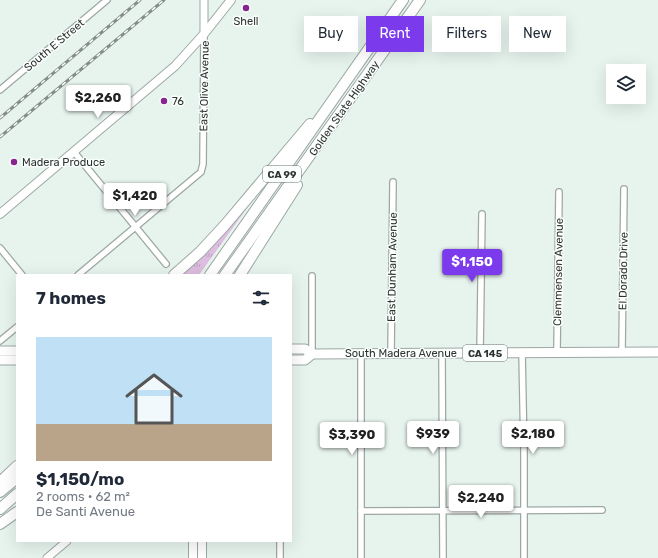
<!DOCTYPE html>
<meta charset="utf-8">
<style>
:root{--surface:#fff;--page:#f2f2f3;--text:#1f2937;--muted:#747a83;--accent:#7c3aed}
body{margin:0;font-family:Rubik,sans-serif;background:var(--page);color:var(--text);height:100vh;display:flex;flex-direction:column;font-size:15px;white-space:nowrap}
*{box-sizing:border-box;margin:0}
p{font-size:13px;color:var(--muted)}
.icon{flex:none;width:22px;height:22px;fill:none;stroke:currentColor;stroke-width:2;stroke-linecap:round;stroke-linejoin:round}
.map{position:relative;flex:1;overflow:hidden}
.sheet{position:absolute;left:16px;top:274px;width:276px;height:268px;display:flex;flex-direction:column;background:var(--surface);border-radius:0px;box-shadow:0 4px 16px #0002}
.sheet>*{flex:none}
.guide{position:absolute;left:304px;top:16px;width:294px;height:36px;display:flex;gap:8px}
.tools{position:absolute;left:606px;top:64px;display:grid;gap:8px}
.tools a{display:grid;place-items:center;width:40px;height:40px;border-radius:0px;background:var(--surface);box-shadow:0 4px 16px #0002;font-size:20px}
.price{position:absolute;translate:-50% -34px;padding:0 9px;border-radius:4px;background:#fff;color:#222;font-size:13px;line-height:26px;filter:drop-shadow(0 1px 2px #0008)}
.price::after{content:'';position:absolute;left:50%;top:24px;width:12px;height:9px;margin-left:-6px;background:inherit;clip-path:polygon(0 0,100% 0,50% 100%)}
.price.selected{background:var(--accent);color:#fff}
ul{padding:0;list-style:none}
li{display:grid;align-content:center;gap:8px;height:212px;padding:0 20px}
li span{display:grid;place-items:center;height:124px;border-radius:0px;color:#555}
li>.icon{margin-inline-start:auto}
span .icon{width:72px;height:72px;fill:#fffc;stroke-width:1}
li b{font-size:17px}
h2{display:flex;justify-content:space-between;align-items:center;height:48px;padding:0 20px;font-size:17px}
.tag{padding:0 14px;border-radius:0px;background:var(--surface);box-shadow:0 4px 16px #0002;font-size:14px;line-height:36px}
.tag.selected{background:var(--accent);color:#fff}
.map>svg:first-child{display:block}
.grass{fill:url(#grass-tufts)}
.lines{fill:none;stroke-linecap:round;stroke-linejoin:round}
.minor-casing{stroke:#9da8a3;stroke-width:8}
.tertiary-casing{stroke:#9da8a3;stroke-width:9}
.secondary-casing{stroke:#9da8a3;stroke-width:10}
.primary-casing{stroke:#9da8a3;stroke-width:11}
.motorway-casing{stroke:#9da8a3;stroke-width:12}
.minor{stroke:#fff;stroke-width:5.5}
.tertiary{stroke:#fff;stroke-width:7}
.secondary{stroke:#fff;stroke-width:8}
.primary{stroke:#fff;stroke-width:9}
.motorway{stroke:#fff;stroke-width:10}
.rail-casing{stroke:#848d89;stroke-width:3}
.rail{stroke:#fafffd;stroke-width:1.5;stroke-dasharray:4.5;stroke-linecap:butt}
.poi-dot{fill:#852590;stroke:#fafffd;stroke-width:1.5}
.labels{text-anchor:middle;stroke-width:3;stroke-linejoin:round;paint-order:stroke}
.shield{fill:#fafffd;stroke:#6b706e;stroke-width:1}
.shield-label{font-size:10px;font-weight:bold;fill:#2e3331}
.poi-label{font-size:11px;fill:#2e3331;stroke:#fafffd;text-anchor:start}
.street-label{font-size:11px;fill:#2e3331;stroke:#fafffd}
</style>
<div class="map">
<svg width="658" height="558" viewBox="0 0 658 558">
<defs>
<pattern id="grass-tufts" width="24" height="20" patternUnits="userSpaceOnUse"><rect width="24" height="20" fill="#ddbde0"/><path d="M3 7l-1-3M5 7V3M7 7l1-3M15 17l-1-3M17 17v-4M19 17l1-3" fill="none" stroke="#bea3c1"/></pattern>
</defs>
<rect width="100%" height="100%" fill="#e7f4ee"/>
<polygon class="grass" points="244,207 247,208 199,275 178,275"/>
<g class="lines">
<g class="minor-casing">
<g id="minor">
<polyline points="0,90 107,0"/>
<polyline points="74,152 166,264"/>
<polyline points="0,248 22,275"/>
<polyline points="78,275 201,172 203,164 204,34"/>
<polyline points="0,341 17,327"/>
<polyline points="522,352 524,453 524,558"/>
<polyline points="557,352 559,192"/>
<polyline points="622,352 624,189"/>
<polyline points="391,353 393,182"/>
<polyline points="442,353 443,558"/>
<polyline points="480,353 482,214"/>
<polyline points="312,354 312,276"/>
<polyline points="361,511 602,510"/>
<polyline points="280,541 280,558"/>
<polyline points="361,558 361,353"/>
</g>
</g>
<g class="tertiary-casing">
<g id="tertiary">
<polyline points="204,0 204,34"/>
<polyline points="47,558 67,541"/>
</g>
</g>
<g class="secondary-casing">
<g id="secondary">
<polyline points="0,214 175,66 204,34 231,0"/>
<polyline points="193,541 193,558"/>
<polyline points="202,541 202,558"/>
</g>
</g>
<g class="primary-casing">
<g id="primary">
<polyline points="291,349 305,349 312,354 658,352"/>
<polyline points="0,351 17,351"/>
<polyline points="0,360 17,360"/>
<polyline points="291,360 305,360 312,354"/>
</g>
</g>
<g class="motorway-casing">
<g id="motorway">
<polyline points="174,275 200,252 225,225 310,124"/>
<polyline points="210,275 403,0"/>
<polyline points="225,275 420,0"/>
<polyline points="240,275 297,185"/>
<polyline points="0,482 17,466"/>
<polyline points="0,492 17,478"/>
<polyline points="0,509 17,494"/>
<polyline points="0,524 17,512"/>
</g>
</g>
<use href="#minor" class="minor"/>
<use href="#tertiary" class="tertiary"/>
<use href="#secondary" class="secondary"/>
<use href="#primary" class="primary"/>
<use href="#motorway" class="motorway"/>
<g class="rail-casing">
<g id="rail">
<polyline points="0,118 140,0"/>
<polyline points="0,137 164,0"/>
</g>
</g>
<use href="#rail" class="rail"/>
</g>
<g class="poi-dot">
<circle cx="246" cy="8" r="4"/>
<circle cx="164" cy="101" r="4"/>
<circle cx="14" cy="162" r="4"/>
</g>
<g class="labels">
<g class="shield">
<rect x="263" y="166" width="38" height="16" rx="3"/>
<rect x="463" y="345" width="44" height="16" rx="3"/>
</g>
<g class="shield-label">
<text x="282" y="178">CA 99</text>
<text x="485" y="357">CA 145</text>
</g>
<g class="poi-label">
<text x="246" y="25" text-anchor="middle">Shell</text>
<text x="172" y="105">76</text>
<text x="22" y="166">Madera Produce</text>
</g>
<g class="street-label">
<text transform="translate(54 45) rotate(-40)" y="4">South E Street</text>
<text transform="translate(204 86) rotate(-89)" y="4">East Olive Avenue</text>
<text transform="translate(344 108) rotate(-55)" y="4">Golden State Highway</text>
<text transform="translate(392 267) rotate(-89)" y="4">East Dunham Avenue</text>
<text transform="translate(623 271) rotate(-89)" y="4">El Dorado Drive</text>
<text transform="translate(558 272) rotate(-89)" y="4">Clemmensen Avenue</text>
<text x="401" y="357">South Madera Avenue</text>
</g>
</g>
</svg>
<div class="tools">
<a><svg class="icon" aria-label="layers" viewBox="0 0 24 24"><path d="M12 4l9 5-9 5-9-5zM3 14l9 5 9-5"/></svg></a>
</div>
<b class="price" style="left:98px;top:119px">$2,260</b>
<b class="price" style="left:135px;top:217px">$1,420</b>
<b class="price selected" style="left:472px;top:283px">$1,150</b>
<b class="price" style="left:433px;top:455px">$939</b>
<b class="price" style="left:533px;top:455px">$2,180</b>
<b class="price" style="left:352px;top:456px">$3,390</b>
<b class="price" style="left:481px;top:519px">$2,240</b>
<div class="guide">
<a class="tag">Buy</a>
<a class="tag selected">Rent</a>
<a class="tag">Filters</a>
<a class="tag">New</a>
</div>
<section class="sheet">
<h2>7 homes<svg class="icon" aria-label="filters" viewBox="0 0 24 24"><path d="M4 7h16M4 17h16"/><circle cx="9" cy="7" r="2"/><circle cx="15" cy="17" r="2"/></svg></h2>
<ul>
<li><span style="background:linear-gradient(#bfe0f5 70%,#b9a48a 0)"><svg class="icon" aria-label="home" viewBox="0 0 24 24"><path d="M3 11l9-7 9 7M6 9v11h12V9"/></svg></span><div><b>$1,150/mo</b><p>2 rooms · 62 m²</p><p>De Santi Avenue</p></div></li>
</ul>
</section>
</div>
